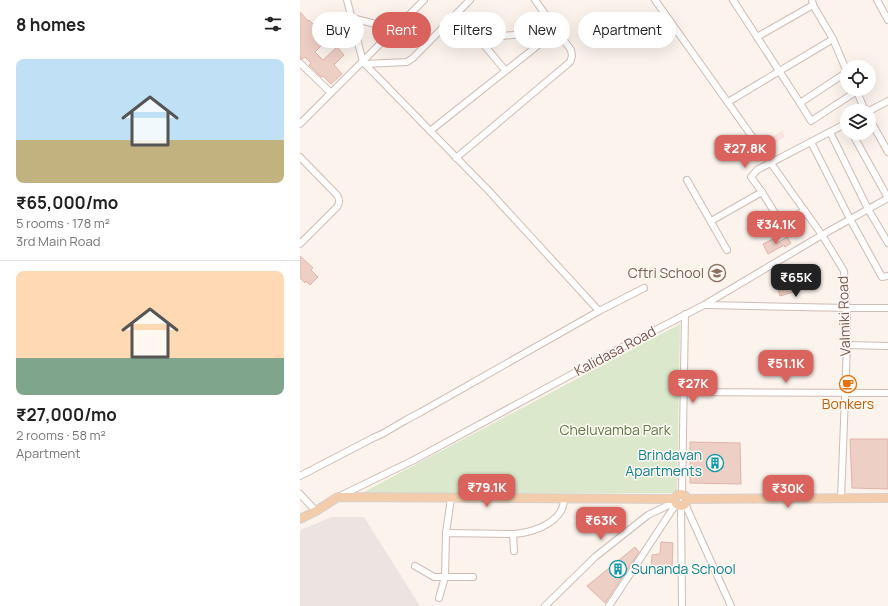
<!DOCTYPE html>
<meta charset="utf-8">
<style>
:root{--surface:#fff;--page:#f2f2f2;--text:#222;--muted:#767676;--line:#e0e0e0;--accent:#da635d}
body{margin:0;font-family:Manrope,sans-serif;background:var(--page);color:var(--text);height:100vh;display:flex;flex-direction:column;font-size:15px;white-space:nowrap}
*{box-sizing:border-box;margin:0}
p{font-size:13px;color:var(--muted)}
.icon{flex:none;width:22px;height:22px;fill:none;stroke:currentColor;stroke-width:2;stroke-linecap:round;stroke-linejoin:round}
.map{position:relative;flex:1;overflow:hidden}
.panel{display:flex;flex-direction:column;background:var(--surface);width:300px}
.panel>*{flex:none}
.guide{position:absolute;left:12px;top:12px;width:380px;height:36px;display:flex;gap:8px}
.tools{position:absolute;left:540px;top:60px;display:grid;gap:8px}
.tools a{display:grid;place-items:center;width:36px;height:36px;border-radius:50%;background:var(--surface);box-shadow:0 4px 16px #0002;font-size:20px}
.price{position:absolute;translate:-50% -34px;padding:0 9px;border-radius:8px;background:var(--accent);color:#fff;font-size:13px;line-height:26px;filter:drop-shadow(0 1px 2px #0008)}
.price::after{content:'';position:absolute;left:50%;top:24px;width:12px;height:9px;margin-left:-6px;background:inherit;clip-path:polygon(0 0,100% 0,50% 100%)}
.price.active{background:#222;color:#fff}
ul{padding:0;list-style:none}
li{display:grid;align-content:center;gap:8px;height:212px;padding:0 16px}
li+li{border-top:1px solid var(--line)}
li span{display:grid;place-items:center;height:124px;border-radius:8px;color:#555}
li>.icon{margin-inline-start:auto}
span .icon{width:72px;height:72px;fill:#fffc;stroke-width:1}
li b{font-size:17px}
h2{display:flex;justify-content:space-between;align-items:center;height:48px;padding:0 16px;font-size:17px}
.tag{padding:0 14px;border-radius:18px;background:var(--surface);box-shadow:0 4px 16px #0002;font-size:14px;line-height:36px}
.tag.active{background:var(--accent);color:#fff}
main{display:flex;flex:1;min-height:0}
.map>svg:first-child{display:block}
.commercial{fill:#fae4e1}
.industrial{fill:#ebe4e1}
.green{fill:#dce8cb}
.building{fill:#eecfc6;stroke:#e0b4a8}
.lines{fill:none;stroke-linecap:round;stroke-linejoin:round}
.minor-casing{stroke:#cfbcb4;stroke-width:8}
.major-casing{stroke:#d8d0ce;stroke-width:10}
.path{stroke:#d4b2a8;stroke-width:1;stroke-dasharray:1 3;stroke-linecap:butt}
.minor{stroke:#fff;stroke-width:6}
.major{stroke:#f3ccab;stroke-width:8}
.labels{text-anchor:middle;stroke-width:3;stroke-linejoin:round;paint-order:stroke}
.education-label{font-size:14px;fill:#785e54;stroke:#fef8f3;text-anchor:end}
.street-label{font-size:14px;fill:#755750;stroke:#fef8f3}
.food-label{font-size:14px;fill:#c56008;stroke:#fef8f3}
.park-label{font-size:14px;fill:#5f7949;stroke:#fef8f3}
.culture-label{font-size:14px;fill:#0d838f;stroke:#fef8f3;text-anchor:end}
</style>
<main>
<section class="panel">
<h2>8 homes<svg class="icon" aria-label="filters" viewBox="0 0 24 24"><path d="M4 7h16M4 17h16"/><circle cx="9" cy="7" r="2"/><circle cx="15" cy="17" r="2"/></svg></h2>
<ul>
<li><span style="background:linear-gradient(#bfe0f5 65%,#c2b280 0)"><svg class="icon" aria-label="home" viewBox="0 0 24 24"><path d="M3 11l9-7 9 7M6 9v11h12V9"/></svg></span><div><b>₹65,000/mo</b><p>5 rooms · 178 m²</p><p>3rd Main Road</p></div></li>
<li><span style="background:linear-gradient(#ffd9b3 70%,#7fa58c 0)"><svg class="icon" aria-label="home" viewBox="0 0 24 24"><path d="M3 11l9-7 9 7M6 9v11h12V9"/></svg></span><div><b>₹27,000/mo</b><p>2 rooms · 58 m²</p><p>Apartment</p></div></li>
</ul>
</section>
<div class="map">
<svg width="588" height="606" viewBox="0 0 588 606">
<rect width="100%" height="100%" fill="#fbf3ec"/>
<polygon class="commercial" points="482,131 485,137 474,143 470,138"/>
<polygon class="industrial" points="32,517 64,517 120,606 0,606 0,530"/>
<polygon class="green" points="380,324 377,493 62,493"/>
<g class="building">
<polygon points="0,12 8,21 9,20 28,39 15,52 23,60 37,47 44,55 34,65 42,74 31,84 23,76 21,77 9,65 11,63 5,57 2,59 0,59"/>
<polygon points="487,237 491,243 485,247 484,245 468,254 463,244 473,239 476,244"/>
<polygon points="0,256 13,268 11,270 18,277 10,285 6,281 5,283 0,278"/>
<polygon points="496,279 500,290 480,296 477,285"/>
<polygon points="550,439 588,439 588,489 552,488"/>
<polygon points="390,442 440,443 441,484 390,483"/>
<polygon points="361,542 373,543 372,568 351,568 352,555 360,554"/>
<polygon points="335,547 339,552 305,603 287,586"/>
</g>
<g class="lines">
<g class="minor-casing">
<g id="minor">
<polyline points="47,0 63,62 188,190 299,311"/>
<polyline points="355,0 522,235 544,271 547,315 547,345 541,499"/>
<polyline points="433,0 500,103 511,121 557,91"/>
<polyline points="577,0 588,20"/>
<polyline points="157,13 205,70"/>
<polyline points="52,18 95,29"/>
<polyline points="200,26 202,36"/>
<polyline points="457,37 513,5"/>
<polyline points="178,38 213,35 219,34 245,14"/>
<polyline points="0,63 31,93"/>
<polyline points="65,64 107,62 113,58 170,0"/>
<polyline points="556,89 565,111"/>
<polyline points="428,102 533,39"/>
<polyline points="500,103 547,72 533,39 513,5 512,0"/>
<polyline points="569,111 588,101"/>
<polyline points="569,118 588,152"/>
<polyline points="0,124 124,0"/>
<polyline points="130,131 256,31"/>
<polyline points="530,132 568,209 588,243"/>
<polyline points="552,133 588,198"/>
<polyline points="511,142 550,219 582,277 588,276"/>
<path d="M0,157L37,195C40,200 40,203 37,207L0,244"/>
<polyline points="156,158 270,62 272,56 271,50 235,0"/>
<polyline points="387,180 427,250"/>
<polyline points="462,192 481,223 505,211"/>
<polyline points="411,221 462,192 451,177 457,170 547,123"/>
<polyline points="406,305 547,308 588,308"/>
<polyline points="547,345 588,346"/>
<polyline points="384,392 588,393"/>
<polyline points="0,476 73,438 82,434 106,420 121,412 299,311 344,288"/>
<polyline points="0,494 16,511"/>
<polyline points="382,494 385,314"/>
<polyline points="40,496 114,460 311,353 404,305 522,235 588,198"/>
<polyline points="385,504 431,606"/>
<polyline points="381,506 382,606"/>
<polyline points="146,533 151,498"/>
<polyline points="213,534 214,551"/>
<polyline points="115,566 134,577 173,577"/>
<path d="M139,598L145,577L146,533L213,534C230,533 252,526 261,511C263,507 264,503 264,499"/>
<polyline points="245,606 295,557 348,515 375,502"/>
<polyline points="309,606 376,504"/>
</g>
</g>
<g class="major-casing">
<g id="major">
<circle cx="381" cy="500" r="6"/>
<polyline points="387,499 588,498"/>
<polyline points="0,519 16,511 38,497 374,499"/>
</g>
</g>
<polyline class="path" points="450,216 460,232 464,234 476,226"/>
<use href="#minor" class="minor"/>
<use href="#major" class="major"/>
</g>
<defs>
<g id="school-ring" transform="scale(0.9)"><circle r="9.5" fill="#fef8f3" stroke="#8d6e63" stroke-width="1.5"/><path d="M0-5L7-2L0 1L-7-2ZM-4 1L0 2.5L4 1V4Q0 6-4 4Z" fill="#8d6e63"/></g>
<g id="cafe-ring" transform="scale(0.9)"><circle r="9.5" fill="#fef8f3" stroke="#e8710a" stroke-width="1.5"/><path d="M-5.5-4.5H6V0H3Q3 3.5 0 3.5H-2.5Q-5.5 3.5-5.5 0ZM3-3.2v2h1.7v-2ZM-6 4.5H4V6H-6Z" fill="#e8710a"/></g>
<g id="building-ring" transform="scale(0.9)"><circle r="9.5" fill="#fef8f3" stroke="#0f9aa8" stroke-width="1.5"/><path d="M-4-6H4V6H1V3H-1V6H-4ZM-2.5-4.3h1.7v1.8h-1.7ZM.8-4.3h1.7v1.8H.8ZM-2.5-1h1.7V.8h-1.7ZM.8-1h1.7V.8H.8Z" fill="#0f9aa8"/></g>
</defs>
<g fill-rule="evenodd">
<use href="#school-ring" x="417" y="273"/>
<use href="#cafe-ring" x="548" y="384"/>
<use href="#building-ring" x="415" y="463"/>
<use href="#building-ring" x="318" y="569"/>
</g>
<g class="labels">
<g class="education-label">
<text x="404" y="278">Cftri School</text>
</g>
<g class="street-label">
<text transform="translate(544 316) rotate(-92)" y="5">Valmiki Road</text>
<text transform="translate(315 351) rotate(-28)" y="5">Kalidasa Road</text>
</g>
<g class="food-label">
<text x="548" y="409">Bonkers</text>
</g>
<g class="park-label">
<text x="315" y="435">Cheluvamba Park</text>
</g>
<g class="culture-label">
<text x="402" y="460">Brindavan<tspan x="402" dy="16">Apartments</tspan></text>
<text x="331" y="574" text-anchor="start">Sunanda School</text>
</g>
</g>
</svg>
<div class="tools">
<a><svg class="icon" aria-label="locate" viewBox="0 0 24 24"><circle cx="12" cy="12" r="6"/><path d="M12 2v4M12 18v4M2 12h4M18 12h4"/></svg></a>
<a><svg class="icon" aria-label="layers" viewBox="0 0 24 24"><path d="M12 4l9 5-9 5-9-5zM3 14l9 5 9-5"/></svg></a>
</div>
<b class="price" style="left:445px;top:169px">₹27.8K</b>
<b class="price" style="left:476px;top:245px">₹34.1K</b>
<b class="price active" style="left:496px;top:298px">₹65K</b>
<b class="price" style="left:486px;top:384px">₹51.1K</b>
<b class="price" style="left:393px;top:404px">₹27K</b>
<b class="price" style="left:187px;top:508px">₹79.1K</b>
<b class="price" style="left:488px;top:509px">₹30K</b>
<b class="price" style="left:301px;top:541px">₹63K</b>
<div class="guide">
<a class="tag">Buy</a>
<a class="tag active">Rent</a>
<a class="tag">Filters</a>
<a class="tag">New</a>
<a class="tag">Apartment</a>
</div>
</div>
</main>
